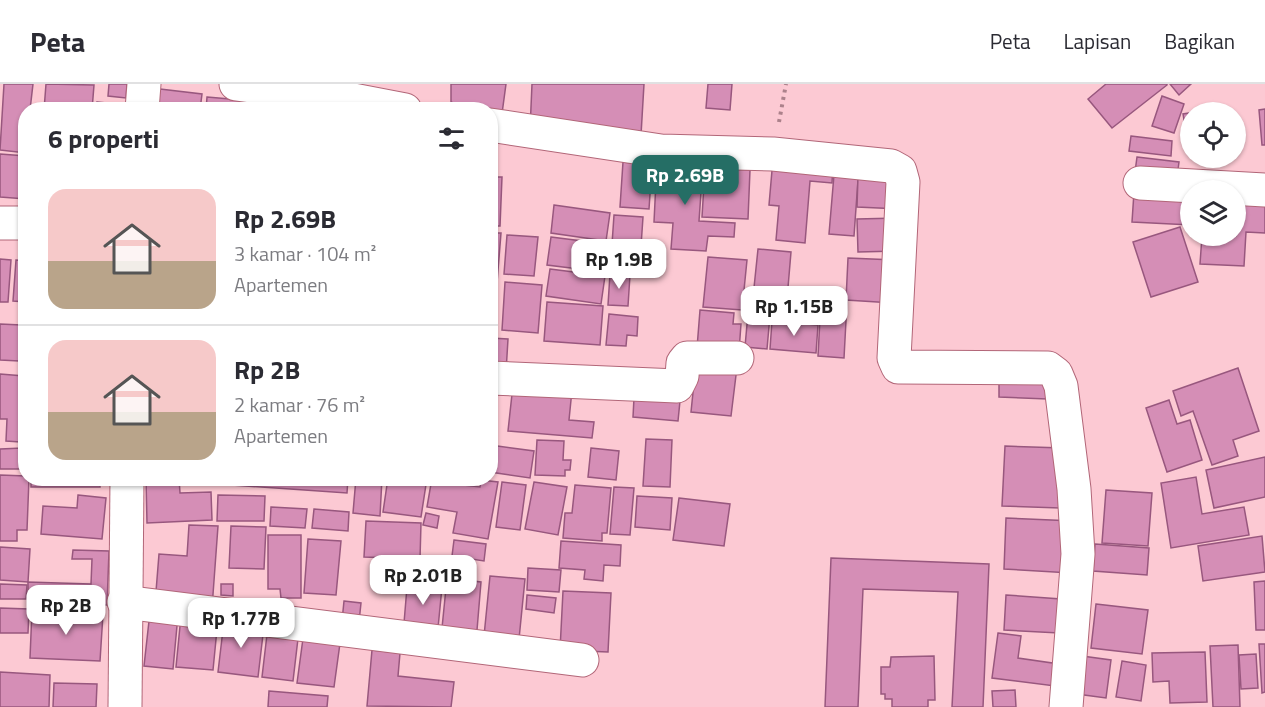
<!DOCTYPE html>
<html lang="id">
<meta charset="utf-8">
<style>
:root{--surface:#fff;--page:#f7f7f7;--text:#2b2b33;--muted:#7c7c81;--line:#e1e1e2;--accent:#256e65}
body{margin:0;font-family:"Titillium Web",sans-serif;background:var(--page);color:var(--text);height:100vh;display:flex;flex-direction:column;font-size:22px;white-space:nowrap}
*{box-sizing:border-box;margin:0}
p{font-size:20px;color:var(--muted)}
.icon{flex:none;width:33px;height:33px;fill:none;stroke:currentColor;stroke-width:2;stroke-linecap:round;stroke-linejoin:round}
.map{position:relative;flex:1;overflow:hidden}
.drawer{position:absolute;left:18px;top:18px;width:480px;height:384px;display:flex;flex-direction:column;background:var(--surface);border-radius:24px;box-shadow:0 2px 4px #0004}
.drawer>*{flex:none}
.fabs{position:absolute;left:1180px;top:18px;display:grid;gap:12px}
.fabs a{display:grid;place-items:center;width:66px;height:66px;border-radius:50%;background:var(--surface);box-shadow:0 2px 4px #0004;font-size:30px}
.price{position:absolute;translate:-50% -51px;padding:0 14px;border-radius:12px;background:#fff;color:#222;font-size:20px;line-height:39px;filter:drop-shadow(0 2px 3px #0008)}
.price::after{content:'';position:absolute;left:50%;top:36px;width:18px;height:14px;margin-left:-9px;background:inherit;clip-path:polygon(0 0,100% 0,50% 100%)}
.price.active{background:var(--accent);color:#fff}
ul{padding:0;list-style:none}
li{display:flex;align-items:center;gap:18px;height:150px;padding:0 30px}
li+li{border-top:2px solid var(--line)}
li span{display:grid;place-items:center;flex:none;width:168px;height:120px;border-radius:18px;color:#555}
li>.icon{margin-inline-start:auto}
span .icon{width:72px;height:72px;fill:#fffc;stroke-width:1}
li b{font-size:26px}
h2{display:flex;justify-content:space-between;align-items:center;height:72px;padding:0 30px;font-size:26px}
header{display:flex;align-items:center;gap:36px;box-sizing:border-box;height:84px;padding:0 30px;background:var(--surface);border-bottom:2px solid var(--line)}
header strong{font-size:28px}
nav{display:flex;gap:33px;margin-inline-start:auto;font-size:21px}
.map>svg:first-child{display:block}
.building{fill:#d58eb6;stroke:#98577e;stroke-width:1.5}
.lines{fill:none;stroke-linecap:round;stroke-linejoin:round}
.minor-casing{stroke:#b26678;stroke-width:35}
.tertiary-casing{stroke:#b26678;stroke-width:35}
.path{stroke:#ac818b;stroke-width:4;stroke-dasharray:3 4.5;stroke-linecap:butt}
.minor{stroke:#fff;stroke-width:33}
.tertiary{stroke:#fff;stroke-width:33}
</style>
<header>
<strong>Peta</strong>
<nav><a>Peta</a><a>Lapisan</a><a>Bagikan</a></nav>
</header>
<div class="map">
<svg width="1265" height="623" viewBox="0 0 1265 623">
<rect width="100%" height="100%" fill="#fcc9d3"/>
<g class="building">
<polygon points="4,0 33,0 30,26 26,26 26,69 0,66"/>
<polygon points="46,0 94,1 92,26 44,26"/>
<polygon points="109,0 127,0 126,14 108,12"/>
<polygon points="451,0 506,0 501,37 490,26 470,26 451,18"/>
<polygon points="532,0 644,0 641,51 530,46"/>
<polygon points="708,0 732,0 730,26 706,24"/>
<polygon points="1106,0 1167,0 1167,1 1112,44 1088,15"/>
<polygon points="1170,0 1191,0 1179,11"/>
<polygon points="160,5 202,10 200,26 157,26"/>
<polygon points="1162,12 1184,20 1174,49 1152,42"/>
<polygon points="207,13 266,18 265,26 206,26"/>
<polygon points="97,18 116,20 116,26 97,26"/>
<polygon points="1222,24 1223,28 1191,28 1191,59 1188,59 1183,30"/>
<polygon points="1265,25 1265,61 1262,61 1259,26"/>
<polygon points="1131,52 1172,57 1171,72 1129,67"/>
<polygon points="0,70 26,72 26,115 0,113"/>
<polygon points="1137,73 1179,78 1177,93 1135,88"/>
<polygon points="773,75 833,79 832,99 810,97 805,159 776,156 779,122 769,121"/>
<polygon points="657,77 703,80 699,137 735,139 734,153 708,152 706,167 671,165 673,139 654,138"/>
<polygon points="623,78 652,81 649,125 620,123"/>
<polygon points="835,79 859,82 854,152 829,150"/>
<polygon points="705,84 750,86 748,135 702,133"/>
<polygon points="858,92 902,94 900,125 857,123"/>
<polygon points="490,93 502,93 500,142 490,142"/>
<polygon points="1134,108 1191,112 1191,141 1132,138"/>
<polygon points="1236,112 1265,114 1265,149 1246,148 1244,182 1200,180 1202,152 1236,152"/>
<polygon points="554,121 610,129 606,157 551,149"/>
<polygon points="614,131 643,133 640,177 611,175"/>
<polygon points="898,134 898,167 858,168 857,135"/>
<polygon points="1180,143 1198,198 1151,213 1133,158"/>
<polygon points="490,149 501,149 493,248 490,247"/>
<polygon points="507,151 538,153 534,192 504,190"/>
<polygon points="551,153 606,160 603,188 547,181"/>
<polygon points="758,165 791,168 786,227 752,223"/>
<polygon points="708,173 747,176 742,226 703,223"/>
<polygon points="848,174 895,176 893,219 846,216"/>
<polygon points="0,175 11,176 8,218 0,218"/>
<polygon points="16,176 26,177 26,218 13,217"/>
<polygon points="550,185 605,192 601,220 546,212"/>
<polygon points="610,190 630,191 628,222 608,221"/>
<polygon points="505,198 542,201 538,249 502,246"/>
<polygon points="821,216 847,218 844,274 818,272"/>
<polygon points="547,218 603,222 600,261 544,257"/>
<polygon points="700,226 734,229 733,240 741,240 739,267 697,264"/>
<polygon points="748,229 770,231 767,265 745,263"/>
<polygon points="609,230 638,233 637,252 627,251 626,262 606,261"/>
<polygon points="772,237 818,241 816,269 770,265"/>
<polygon points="0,240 21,241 19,277 0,276"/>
<polygon points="490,254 508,255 506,288 490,287"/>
<polygon points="696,279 737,283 731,332 691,328"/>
<polygon points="1238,284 1259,347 1233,356 1238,372 1212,381 1193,327 1181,332 1173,307"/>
<polygon points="999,285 1048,287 1047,315 999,313"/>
<polygon points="0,290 24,292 20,358 6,357 7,335 0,335"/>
<polygon points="513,301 572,306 569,336 594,338 592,354 508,347"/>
<polygon points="634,314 680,317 678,337 633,333"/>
<polygon points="1169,316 1177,340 1190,336 1202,376 1167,388 1146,324"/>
<polygon points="646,355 672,356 670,403 643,402"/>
<polygon points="537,356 564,357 563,376 571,376 570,386 565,386 565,392 535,391"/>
<polygon points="490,361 534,367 530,394 490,388"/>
<polygon points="1005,362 1063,364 1060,424 1002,422"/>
<polygon points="22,364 23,385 0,385 0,365"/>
<polygon points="591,364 619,367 616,396 588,393"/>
<polygon points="1265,373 1265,413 1214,424 1206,386"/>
<polygon points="0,391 26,392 26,394 29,394 27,446 17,446 17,457 0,457"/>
<polygon points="1196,393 1202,430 1244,423 1249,451 1171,464 1161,399"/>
<polygon points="31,394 111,394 100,396 100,403 31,403"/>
<polygon points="179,394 180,409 211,408 212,436 147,439 146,395"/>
<polygon points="232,394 348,394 347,409 232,401"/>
<polygon points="356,394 382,394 380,432 353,429"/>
<polygon points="388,394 427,394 421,433 383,428"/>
<polygon points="432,394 465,394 464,401 480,403 481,396 498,398 488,455 453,449 457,428 427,423"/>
<polygon points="502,398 526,401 520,446 496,443"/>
<polygon points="534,398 567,403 558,451 525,445"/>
<polygon points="575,401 611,404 607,449 602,449 602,457 563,454 565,429 572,429"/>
<polygon points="614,403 634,404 630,451 610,450"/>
<polygon points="1106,406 1152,409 1148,462 1102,459"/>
<polygon points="78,411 106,414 102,455 41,450 43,422 77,424"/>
<polygon points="218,411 265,412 264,437 217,437"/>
<polygon points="637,412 672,414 670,446 635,443"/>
<polygon points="679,414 730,420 724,462 673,456"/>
<polygon points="271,423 307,425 305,444 270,442"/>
<polygon points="314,425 349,428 348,447 312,444"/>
<polygon points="426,429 439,432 437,444 423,441"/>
<polygon points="1006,434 1074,437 1071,489 1004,485"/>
<polygon points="366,437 421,439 420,475 364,473"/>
<polygon points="189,441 218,442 212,524 155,520 159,470 187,472"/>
<polygon points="231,442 266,443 264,485 229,484"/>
<polygon points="268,451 301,451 301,514 281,514 280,505 268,505"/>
<polygon points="1262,452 1265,488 1203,497 1198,462"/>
<polygon points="308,455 341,457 336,511 304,509"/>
<polygon points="454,456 486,460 484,477 452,472"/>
<polygon points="561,457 621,461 620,482 604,481 603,497 584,495 585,486 559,484"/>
<polygon points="1095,460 1149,464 1147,491 1093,487"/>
<polygon points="0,463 30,465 28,498 0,496"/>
<polygon points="73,466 109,467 107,521 28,519 28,498 91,500 92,475 72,475"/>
<polygon points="831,474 989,480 983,623 952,623 958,508 863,505 858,623 825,623"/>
<polygon points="528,484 561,486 559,508 527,506"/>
<polygon points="408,491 443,493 437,554 403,551"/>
<polygon points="490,492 525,495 519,555 484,552"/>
<polygon points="447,494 481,498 476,558 441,554"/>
<polygon points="1265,497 1265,546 1256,546 1254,498"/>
<polygon points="0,500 27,501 26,515 0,515"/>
<polygon points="221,500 233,500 233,512 221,511"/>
<polygon points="563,507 611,509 608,568 560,566"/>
<polygon points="527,511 556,514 554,529 526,525"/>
<polygon points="1006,511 1061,515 1059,549 1004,546"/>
<polygon points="344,517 361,519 359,538 342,537"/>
<polygon points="1096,520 1148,526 1142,570 1091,564"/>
<polygon points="0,524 29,525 28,549 0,549"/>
<polygon points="32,526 103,530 100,577 30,574"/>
<polygon points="150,528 178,531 173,585 144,582"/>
<polygon points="181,532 218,535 213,586 176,583"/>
<polygon points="224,537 264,542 258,593 218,588"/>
<polygon points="268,542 299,546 293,597 262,593"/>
<polygon points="304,547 341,552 334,603 297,599"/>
<polygon points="998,549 1021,552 1018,574 1059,580 1055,602 992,594"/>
<polygon points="1259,560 1265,560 1265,608 1262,609"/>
<polygon points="1238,561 1240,623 1213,623 1210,562"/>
<polygon points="372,566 400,569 398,592 454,598 451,623 367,622"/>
<polygon points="1205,568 1207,618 1170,619 1169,597 1153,598 1152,569"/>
<polygon points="1256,570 1258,604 1241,605 1239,571"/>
<polygon points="934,572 935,616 928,616 928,623 892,623 892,615 885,615 885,610 881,610 881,583 890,583 891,573"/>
<polygon points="1082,572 1111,576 1106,614 1077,610"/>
<polygon points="1122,577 1146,581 1141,617 1116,613"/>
<polygon points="0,588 50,591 49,623 0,623"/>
<polygon points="54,599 97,600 96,623 53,623"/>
<polygon points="1015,606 1016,623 993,623 992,607"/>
<polygon points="269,607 328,612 327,623 268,623"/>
</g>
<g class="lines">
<g class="minor-casing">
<g id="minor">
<polyline points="236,0 348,15 405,26"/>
<polyline points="490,41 661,67 773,70 891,82 900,87 903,98 894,274 898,283 1048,284 1056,290 1061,302 1074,405 1078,470 1066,623"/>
<polyline points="1140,99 1265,106"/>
<polyline points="0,139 26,139"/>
<polyline points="490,294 677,302 682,292 683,279 687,274 737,274"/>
<polyline points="124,518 582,576"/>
</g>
</g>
<g class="tertiary-casing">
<g id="tertiary">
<polyline points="142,26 144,0"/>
<polyline points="125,623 127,394"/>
</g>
</g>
<polyline class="path" points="779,38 786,0"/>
<use href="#minor" class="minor"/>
<use href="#tertiary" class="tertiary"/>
</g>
</svg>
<div class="fabs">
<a><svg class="icon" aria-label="locate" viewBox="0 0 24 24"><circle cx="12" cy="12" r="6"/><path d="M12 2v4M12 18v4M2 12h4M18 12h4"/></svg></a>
<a><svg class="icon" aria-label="layers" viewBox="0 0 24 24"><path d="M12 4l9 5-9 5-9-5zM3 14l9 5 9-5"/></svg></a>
</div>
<b class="price active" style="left:685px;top:122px">Rp 2.69B</b>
<b class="price" style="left:619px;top:206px">Rp 1.9B</b>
<b class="price" style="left:794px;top:253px">Rp 1.15B</b>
<b class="price" style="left:423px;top:522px">Rp 2.01B</b>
<b class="price" style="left:66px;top:552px">Rp 2B</b>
<b class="price" style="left:241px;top:565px">Rp 1.77B</b>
<section class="drawer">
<h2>6 properti<svg class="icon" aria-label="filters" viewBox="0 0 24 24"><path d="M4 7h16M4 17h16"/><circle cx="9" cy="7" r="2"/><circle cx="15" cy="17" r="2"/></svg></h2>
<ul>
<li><span style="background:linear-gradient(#f6c9c9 60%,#b9a48a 0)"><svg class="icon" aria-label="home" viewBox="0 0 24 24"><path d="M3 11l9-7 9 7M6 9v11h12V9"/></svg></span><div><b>Rp 2.69B</b><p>3 kamar · 104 m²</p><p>Apartemen</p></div></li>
<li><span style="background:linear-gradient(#f6c9c9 60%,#b9a48a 0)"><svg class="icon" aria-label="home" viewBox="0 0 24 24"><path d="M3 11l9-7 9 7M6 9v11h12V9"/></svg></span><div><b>Rp 2B</b><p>2 kamar · 76 m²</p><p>Apartemen</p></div></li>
</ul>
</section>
</div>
